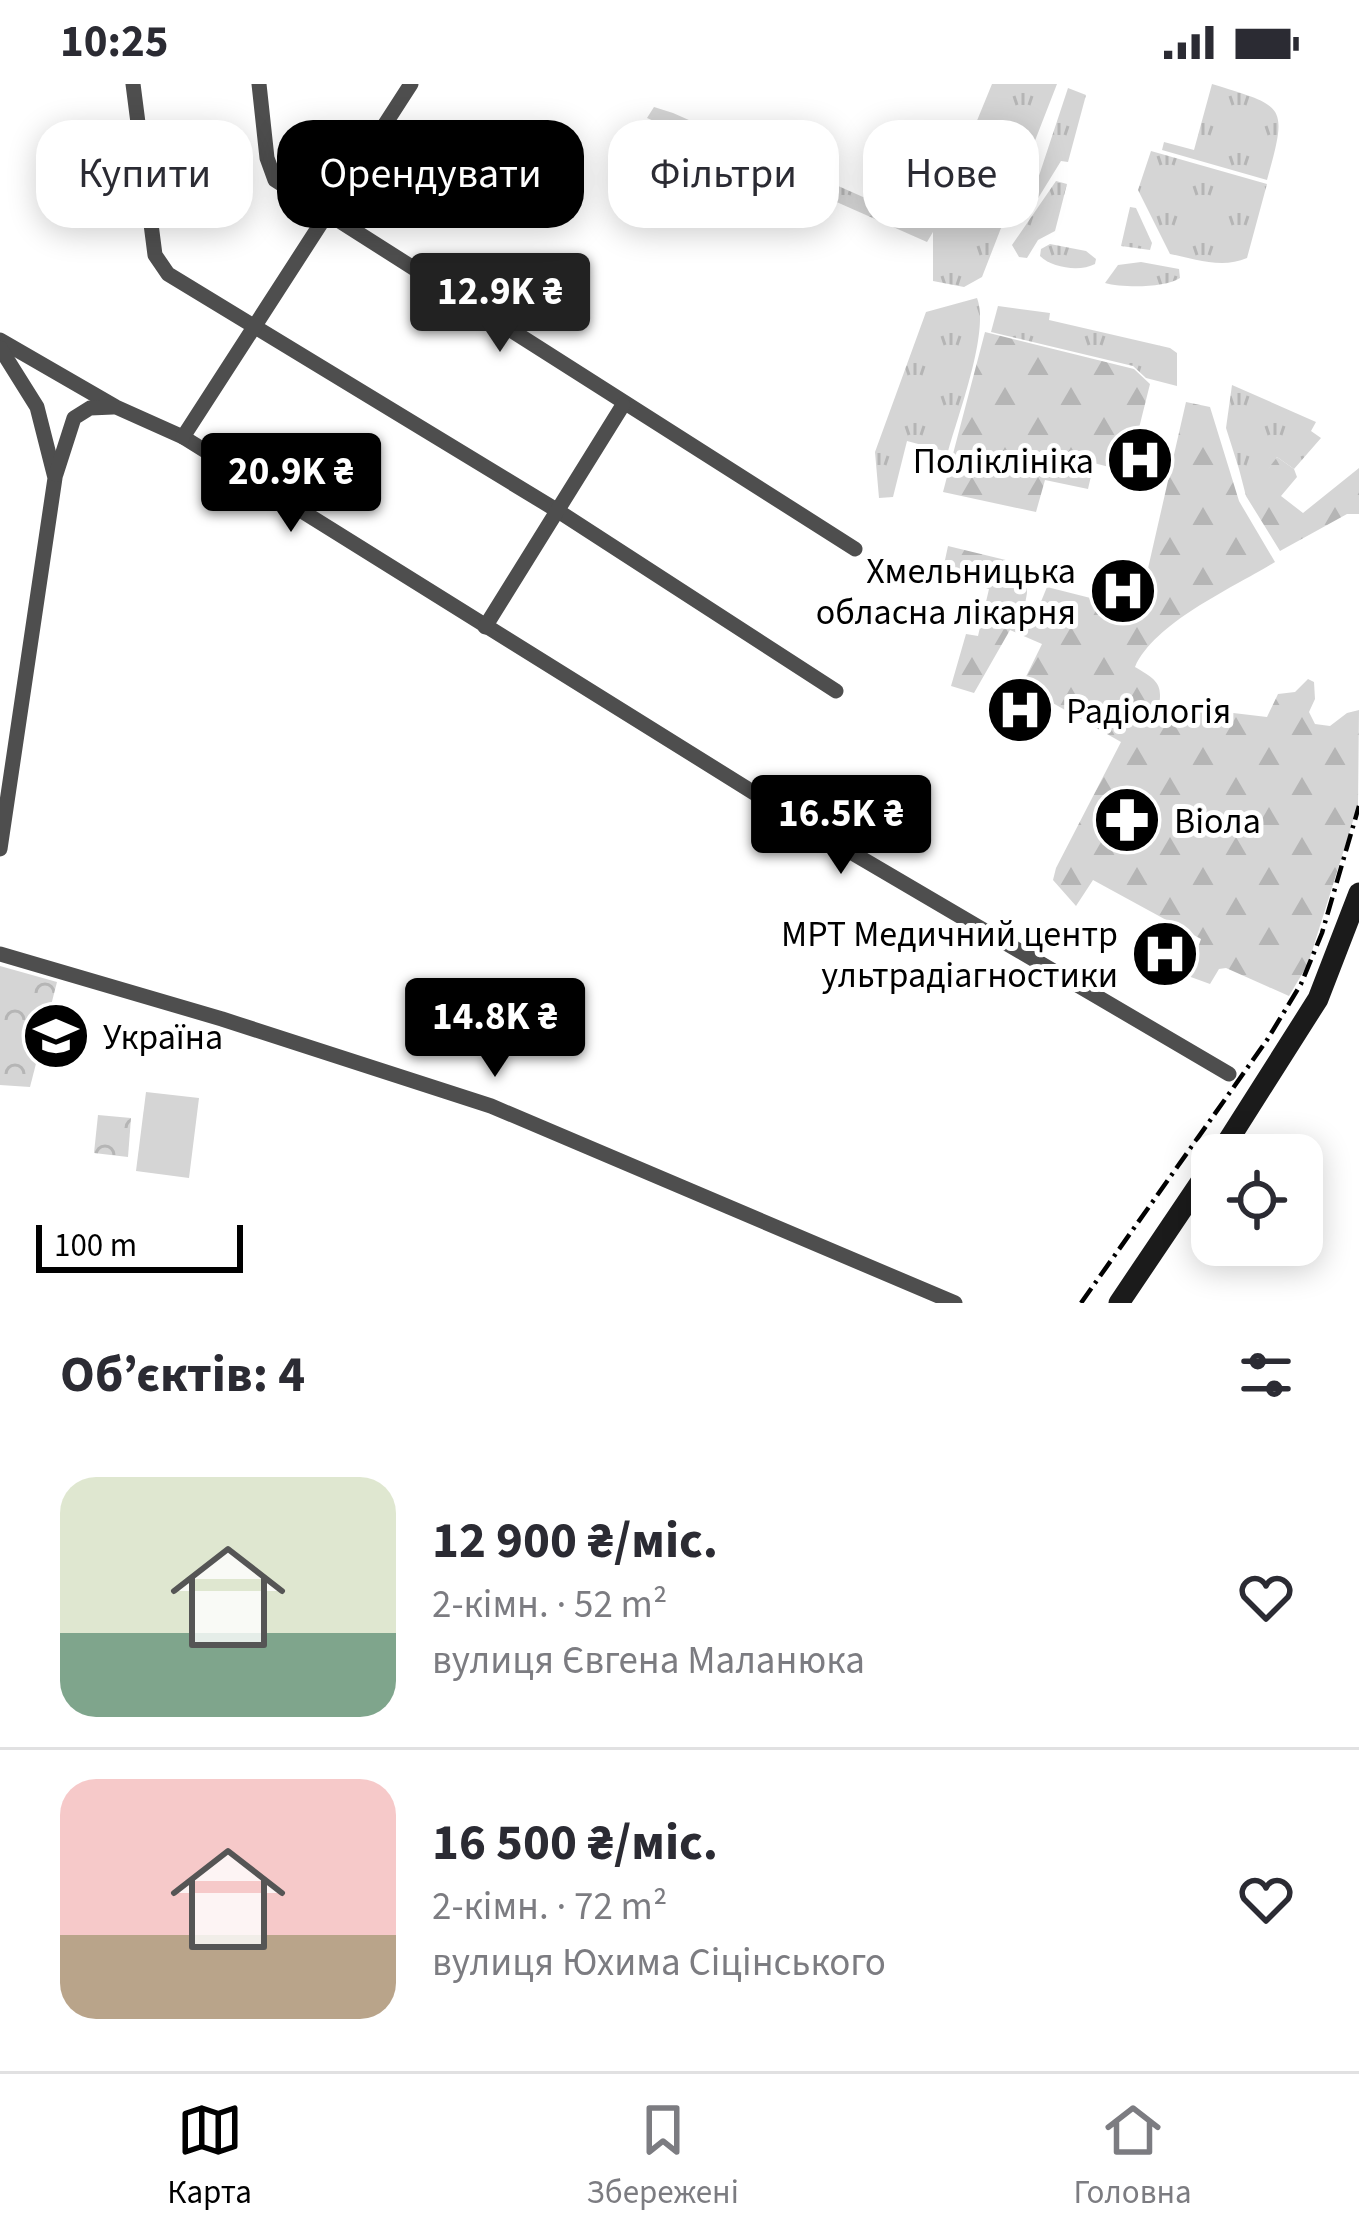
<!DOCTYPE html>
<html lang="uk">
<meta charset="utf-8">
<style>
:root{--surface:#fff;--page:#f2f2f3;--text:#2b2b33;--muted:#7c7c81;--line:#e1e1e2;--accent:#000}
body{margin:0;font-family:"Source Sans 3",sans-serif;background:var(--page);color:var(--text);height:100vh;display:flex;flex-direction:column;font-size:45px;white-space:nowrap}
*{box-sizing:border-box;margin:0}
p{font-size:39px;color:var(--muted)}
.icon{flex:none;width:66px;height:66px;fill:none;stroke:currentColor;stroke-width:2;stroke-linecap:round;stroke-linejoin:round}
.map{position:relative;height:1219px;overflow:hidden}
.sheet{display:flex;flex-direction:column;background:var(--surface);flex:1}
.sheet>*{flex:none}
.hud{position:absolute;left:36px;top:36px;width:1287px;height:108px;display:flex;gap:24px}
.fabs{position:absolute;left:1191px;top:1050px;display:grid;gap:24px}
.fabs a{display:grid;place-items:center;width:132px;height:132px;border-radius:24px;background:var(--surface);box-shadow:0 6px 30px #0003;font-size:60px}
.scale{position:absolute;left:36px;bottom:30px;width:207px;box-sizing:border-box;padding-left:12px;border:6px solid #000;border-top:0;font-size:33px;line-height:42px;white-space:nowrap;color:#000;-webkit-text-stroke:9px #fff;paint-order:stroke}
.price{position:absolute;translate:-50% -102px;padding:0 27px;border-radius:12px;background:var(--accent);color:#fff;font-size:39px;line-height:78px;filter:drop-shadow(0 3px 6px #0008)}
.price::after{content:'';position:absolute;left:50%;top:72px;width:36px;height:27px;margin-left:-18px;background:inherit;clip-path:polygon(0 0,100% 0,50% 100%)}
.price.selected{background:#222;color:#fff}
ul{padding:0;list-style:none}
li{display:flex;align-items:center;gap:36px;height:300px;padding:0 60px}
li+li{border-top:3px solid var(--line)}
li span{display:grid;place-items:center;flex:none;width:336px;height:240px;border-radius:36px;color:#555}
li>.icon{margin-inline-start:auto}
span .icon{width:144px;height:144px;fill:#fffc;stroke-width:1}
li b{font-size:51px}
h2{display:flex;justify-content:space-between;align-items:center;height:144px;padding:0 60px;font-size:51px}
.chip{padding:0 42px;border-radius:36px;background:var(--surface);box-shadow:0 6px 30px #0003;font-size:42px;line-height:108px}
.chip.selected{background:var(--accent);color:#fff}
.status{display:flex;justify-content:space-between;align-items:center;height:84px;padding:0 60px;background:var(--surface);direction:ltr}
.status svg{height:33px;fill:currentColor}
.dock{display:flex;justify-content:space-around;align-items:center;height:168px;border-top:3px solid var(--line);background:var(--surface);font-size:33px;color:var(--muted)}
.dock a{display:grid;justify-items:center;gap:6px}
.dock .selected{color:var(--accent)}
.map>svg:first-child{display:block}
.grass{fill:url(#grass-tufts)}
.forest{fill:url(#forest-firs)}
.park{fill:url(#park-crowns)}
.pitch{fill:#d5d5d5}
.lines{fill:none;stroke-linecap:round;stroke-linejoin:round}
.minor{stroke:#4e4e4e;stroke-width:15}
.secondary{stroke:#1b1b1b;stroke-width:21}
.rail{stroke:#000;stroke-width:4.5;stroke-dasharray:18 6 3 6;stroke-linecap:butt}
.labels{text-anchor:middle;stroke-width:10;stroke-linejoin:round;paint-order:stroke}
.poi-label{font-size:36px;fill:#000;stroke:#fff;text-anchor:end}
</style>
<div class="status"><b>10:25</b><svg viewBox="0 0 49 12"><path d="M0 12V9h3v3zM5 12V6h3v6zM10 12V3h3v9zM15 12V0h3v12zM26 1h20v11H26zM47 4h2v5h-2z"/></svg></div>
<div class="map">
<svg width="1359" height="1219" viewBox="0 0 1359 1219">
<defs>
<pattern id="grass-tufts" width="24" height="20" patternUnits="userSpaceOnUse" patternTransform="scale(3)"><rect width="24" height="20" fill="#d5d5d5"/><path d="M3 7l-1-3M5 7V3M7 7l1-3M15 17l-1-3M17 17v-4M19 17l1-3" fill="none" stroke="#b5b5b5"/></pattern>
<pattern id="forest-firs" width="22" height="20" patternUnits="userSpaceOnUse" patternTransform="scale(3)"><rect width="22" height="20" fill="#d5d5d5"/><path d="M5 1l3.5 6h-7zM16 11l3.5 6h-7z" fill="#b5b5b5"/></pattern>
<pattern id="park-crowns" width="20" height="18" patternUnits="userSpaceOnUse" patternTransform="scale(3)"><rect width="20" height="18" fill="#d5d5d5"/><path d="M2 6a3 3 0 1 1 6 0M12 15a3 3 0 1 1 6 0" fill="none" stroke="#b5b5b5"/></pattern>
</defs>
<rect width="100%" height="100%" fill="#fff"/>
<g class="grass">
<polygon points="992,0 1057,0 982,193 964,203 933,197 933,148 927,158 647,34 654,23 673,29 933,144"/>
<path d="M1212,0C1286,23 1288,20 1267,96L1162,66L1164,58L1194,66Z"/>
<polygon points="1068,4 1086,11 1068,78 1061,77 1024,137"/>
<path d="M1151,67L1267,100L1247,174C1222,185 1195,175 1170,170L1138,106Z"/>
<polygon points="1056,97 1067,100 1055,147 1038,156 1027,174 1019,173 1012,161"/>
<polygon points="1130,123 1136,124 1152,159 1150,166 1121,162"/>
<path d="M1050,160L1086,167L1096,175L1095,180C1080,188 1052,184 1040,172L1041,165Z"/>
<path d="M1141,178L1179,185L1180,194C1165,204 1123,204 1105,199L1118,181Z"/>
<path d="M977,214C990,247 958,331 948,368L907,357L893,413L879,414L875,368L926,228Z"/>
<polygon points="998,222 1050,229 1049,236 1170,264 1177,269 1177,302 1146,294 1133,282 991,248"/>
<polygon points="1232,301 1316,338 1311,347 1321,354 1294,385 1277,373 1268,386 1239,385 1226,344"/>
</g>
<g class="forest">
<polygon points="985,248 1134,285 1150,300 1128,388 1094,379 1088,405 1045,396 1036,428 943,408"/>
<path d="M1186,318L1210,323L1239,417L1275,478C1233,504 1155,538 1135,583C1157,596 1164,600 1158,626L1165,632L1208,626L1267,633L1278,610L1295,608L1308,595L1314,598L1315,615L1309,628L1315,640L1330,642L1347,629L1359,626L1358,721L1308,880L1289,912L1226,884L1219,885L1210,900L1188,892L1201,855L1093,796L1076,822L1053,796L1056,784L1121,658L1051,618L1042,632L1014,617L1042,560L1010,546L974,609L951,602L966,550L978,552L989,505L942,490L948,462L1026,481L1027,509L1022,537L1031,542L1047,503L1134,525L1141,515Z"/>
<polygon points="1277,373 1294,385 1297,393 1281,412 1303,429 1359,384 1359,430 1347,430 1280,467 1246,412 1239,385 1268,385"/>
</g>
<g class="park">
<polygon points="0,882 57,898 30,1003 0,1001"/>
<polygon points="98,1031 131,1034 128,1073 94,1069"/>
</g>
<polygon class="pitch" points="146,1008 199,1014 189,1094 136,1087"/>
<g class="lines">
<g class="minor">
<polyline points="133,0 155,171 168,190 558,427 836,607"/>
<polyline points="259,0 267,74 275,96 855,465"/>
<polyline points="0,256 116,323 183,353 820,750 1229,990"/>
<polyline points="0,264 37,323 55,394 0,765"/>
<polyline points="183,353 411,0"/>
<polyline points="56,390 74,334 90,324 113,323"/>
<polyline points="485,543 623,321"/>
<polyline points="0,870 222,935 491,1022 955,1219"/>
</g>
<g class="secondary">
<polyline points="1219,1071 1318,915 1359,809"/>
<polyline points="1119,1219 1212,1081"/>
</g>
<polyline class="rail" points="1081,1219 1267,956 1301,900 1322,849 1359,722"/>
</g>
<defs>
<g id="hospital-disc" transform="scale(3.45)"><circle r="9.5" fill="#000" stroke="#fff"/><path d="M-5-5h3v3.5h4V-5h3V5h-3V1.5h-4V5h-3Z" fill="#fff"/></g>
<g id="pharmacy-disc" transform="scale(3.45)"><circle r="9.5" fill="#000" stroke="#fff"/><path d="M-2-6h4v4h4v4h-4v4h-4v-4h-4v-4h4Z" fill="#fff"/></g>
<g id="university-disc" transform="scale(3.45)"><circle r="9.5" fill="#000" stroke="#fff"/><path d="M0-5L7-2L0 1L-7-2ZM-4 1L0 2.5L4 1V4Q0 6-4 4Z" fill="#fff"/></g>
</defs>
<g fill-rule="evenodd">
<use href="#hospital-disc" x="1140" y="376"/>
<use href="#hospital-disc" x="1123" y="507"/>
<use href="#hospital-disc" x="1020" y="626"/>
<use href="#pharmacy-disc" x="1127" y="736"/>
<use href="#hospital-disc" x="1165" y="870"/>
<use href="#university-disc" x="56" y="952"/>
</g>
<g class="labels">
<g class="poi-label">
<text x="1094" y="389">Поліклініка</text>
<text x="1076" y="499">Хмельницька<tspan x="1076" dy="41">обласна лікарня</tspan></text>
<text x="1066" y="639" text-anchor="start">Радіологія</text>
<text x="1174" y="749" text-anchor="start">Віола</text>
<text x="1118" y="862">МРТ Медичний центр<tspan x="1118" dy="41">ультрадіагностики</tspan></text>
<text x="103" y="965" text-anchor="start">Україна</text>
</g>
</g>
</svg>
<div class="fabs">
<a><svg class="icon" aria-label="locate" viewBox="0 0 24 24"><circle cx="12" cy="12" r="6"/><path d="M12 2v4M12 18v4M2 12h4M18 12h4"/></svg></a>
</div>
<div class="scale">100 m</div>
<b class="price selected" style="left:500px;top:271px">12.9K ₴</b>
<b class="price" style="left:291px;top:451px">20.9K ₴</b>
<b class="price" style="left:841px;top:793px">16.5K ₴</b>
<b class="price" style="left:495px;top:996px">14.8K ₴</b>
<div class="hud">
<a class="chip">Купити</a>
<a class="chip selected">Орендувати</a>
<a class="chip">Фільтри</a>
<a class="chip">Нове</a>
</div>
</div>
<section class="sheet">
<h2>Об’єктів: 4<svg class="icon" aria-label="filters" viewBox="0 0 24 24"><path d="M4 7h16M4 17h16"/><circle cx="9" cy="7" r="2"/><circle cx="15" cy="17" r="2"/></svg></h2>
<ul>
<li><span style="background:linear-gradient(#dfe7d0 65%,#7fa58c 0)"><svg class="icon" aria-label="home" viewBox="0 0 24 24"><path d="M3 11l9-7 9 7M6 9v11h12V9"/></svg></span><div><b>12 900 ₴/міс.</b><p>2-кімн. · 52 m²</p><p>вулиця Євгена Маланюка</p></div><svg class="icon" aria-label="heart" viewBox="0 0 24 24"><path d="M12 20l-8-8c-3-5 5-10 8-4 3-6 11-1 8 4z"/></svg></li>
<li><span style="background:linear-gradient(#f6c9c9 65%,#b9a48a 0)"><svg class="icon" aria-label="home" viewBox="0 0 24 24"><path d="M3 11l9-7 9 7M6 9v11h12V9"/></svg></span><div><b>16 500 ₴/міс.</b><p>2-кімн. · 72 m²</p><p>вулиця Юхима Сіцінського</p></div><svg class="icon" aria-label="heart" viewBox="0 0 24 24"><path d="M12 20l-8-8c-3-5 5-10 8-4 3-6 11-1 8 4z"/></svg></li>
</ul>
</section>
<nav class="dock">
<a class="selected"><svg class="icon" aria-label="map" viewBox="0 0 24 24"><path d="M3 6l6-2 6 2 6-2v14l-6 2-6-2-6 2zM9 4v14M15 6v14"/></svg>Карта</a>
<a><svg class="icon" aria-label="saved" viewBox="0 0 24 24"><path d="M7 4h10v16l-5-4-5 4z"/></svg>Збережені</a>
<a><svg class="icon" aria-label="home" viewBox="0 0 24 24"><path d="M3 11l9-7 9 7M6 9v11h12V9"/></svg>Головна</a>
</nav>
